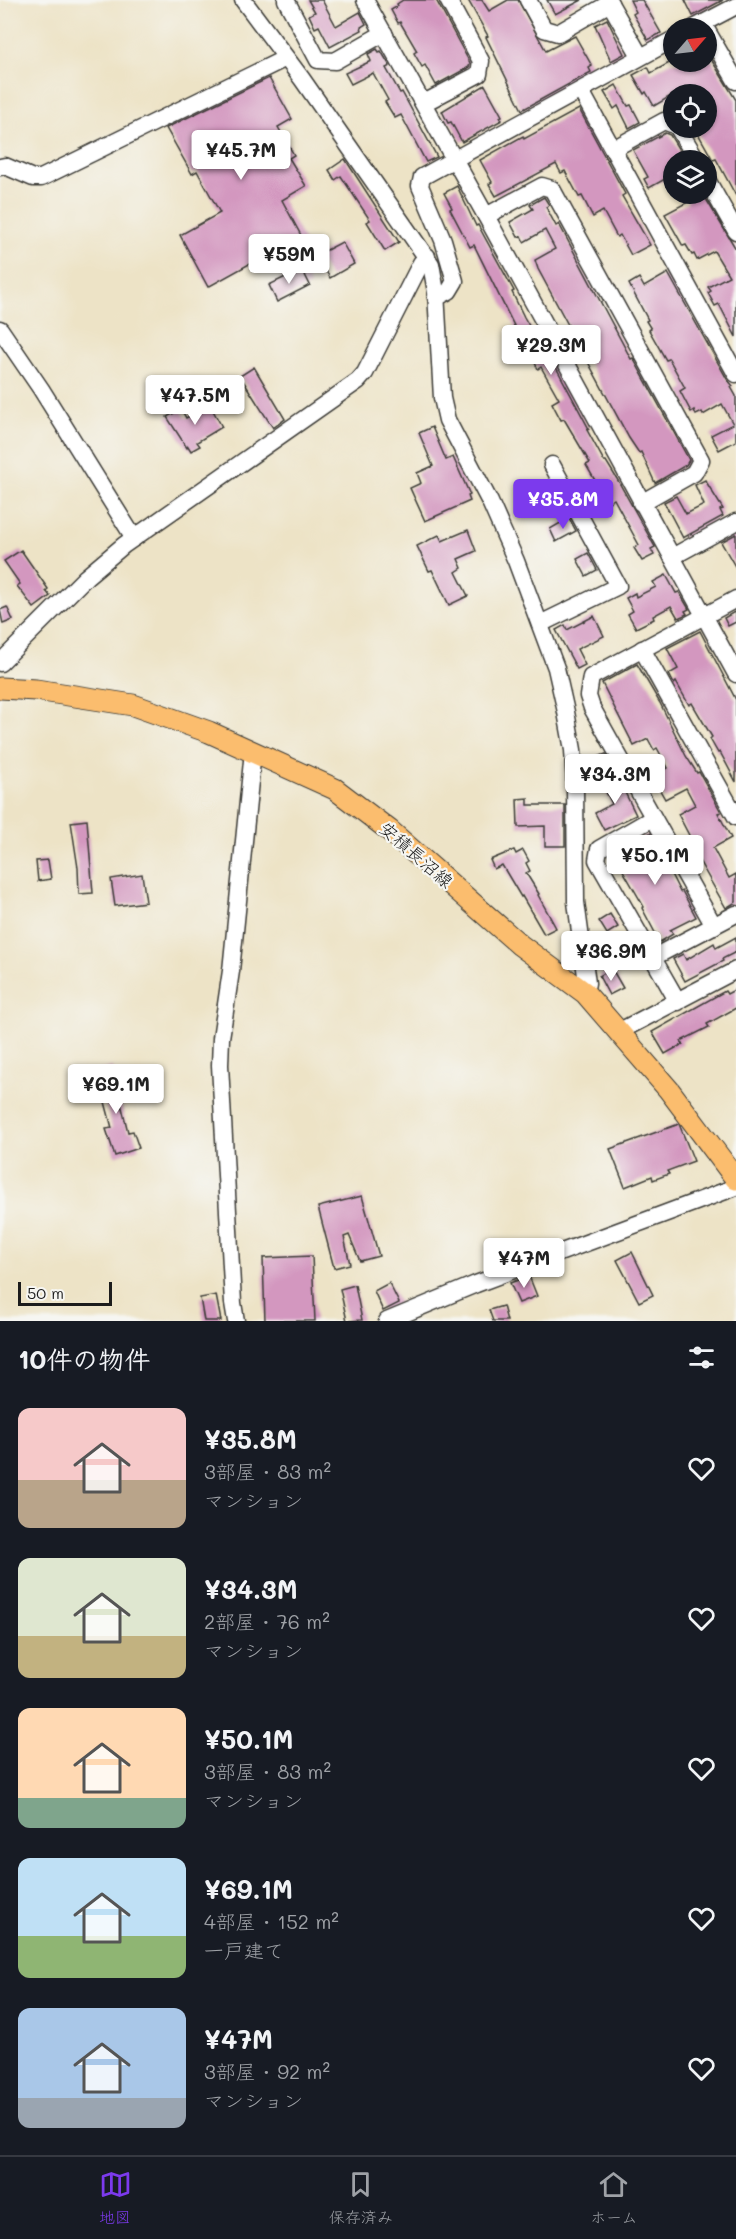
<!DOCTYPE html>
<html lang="ja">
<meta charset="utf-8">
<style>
:root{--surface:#171b24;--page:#20242c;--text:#f1f3f6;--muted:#9ea1a6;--line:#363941;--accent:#7c3aed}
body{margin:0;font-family:Mali,"Klee One",sans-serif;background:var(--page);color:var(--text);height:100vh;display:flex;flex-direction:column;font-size:22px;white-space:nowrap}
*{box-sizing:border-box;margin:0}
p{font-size:20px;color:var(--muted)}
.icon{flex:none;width:33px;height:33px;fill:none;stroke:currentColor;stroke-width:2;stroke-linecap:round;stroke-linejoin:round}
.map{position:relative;height:1321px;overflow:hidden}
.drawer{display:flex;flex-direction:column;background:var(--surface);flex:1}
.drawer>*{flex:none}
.needle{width:39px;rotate:62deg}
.buttons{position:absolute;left:663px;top:18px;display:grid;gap:12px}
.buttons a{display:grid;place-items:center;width:54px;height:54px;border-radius:50%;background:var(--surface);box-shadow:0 2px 4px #0004;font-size:30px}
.scale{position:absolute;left:18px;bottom:15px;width:94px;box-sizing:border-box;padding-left:6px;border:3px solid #1c1c1c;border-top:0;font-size:16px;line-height:21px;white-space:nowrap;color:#1c1c1c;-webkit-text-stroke:4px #f6f6f2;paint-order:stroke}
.price{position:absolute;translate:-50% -51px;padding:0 14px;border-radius:6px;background:#fff;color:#222;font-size:20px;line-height:39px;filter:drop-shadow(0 2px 3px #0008)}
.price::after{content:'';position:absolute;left:50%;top:36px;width:18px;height:14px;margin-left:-9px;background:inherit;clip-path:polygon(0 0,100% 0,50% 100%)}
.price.selected{background:var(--accent);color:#fff}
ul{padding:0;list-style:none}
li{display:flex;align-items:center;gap:18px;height:150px;padding:0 18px}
li span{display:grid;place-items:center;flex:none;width:168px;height:120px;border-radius:12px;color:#555}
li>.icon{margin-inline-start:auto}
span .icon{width:72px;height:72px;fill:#fffc;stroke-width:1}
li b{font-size:26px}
h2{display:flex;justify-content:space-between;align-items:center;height:72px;padding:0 18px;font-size:26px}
.menu{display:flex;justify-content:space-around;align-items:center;height:84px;border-top:2px solid var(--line);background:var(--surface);font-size:16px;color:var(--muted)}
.menu a{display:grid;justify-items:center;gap:3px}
.menu .selected{color:var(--accent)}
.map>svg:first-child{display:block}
.building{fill:#d397bf}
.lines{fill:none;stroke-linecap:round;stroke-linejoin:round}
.minor-casing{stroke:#3b3a36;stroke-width:19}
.major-casing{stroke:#3b3a36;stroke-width:23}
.minor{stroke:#fff;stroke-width:16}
.major{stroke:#fbbd6e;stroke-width:21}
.labels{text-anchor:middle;stroke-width:4.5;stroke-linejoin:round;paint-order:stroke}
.street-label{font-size:18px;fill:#1c1c1c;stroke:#f6f6f2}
</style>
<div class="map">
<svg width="736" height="1321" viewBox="0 0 736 1321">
<rect width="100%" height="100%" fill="#f6f6f2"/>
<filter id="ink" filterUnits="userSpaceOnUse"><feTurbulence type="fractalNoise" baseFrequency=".0167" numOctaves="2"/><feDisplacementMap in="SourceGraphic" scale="12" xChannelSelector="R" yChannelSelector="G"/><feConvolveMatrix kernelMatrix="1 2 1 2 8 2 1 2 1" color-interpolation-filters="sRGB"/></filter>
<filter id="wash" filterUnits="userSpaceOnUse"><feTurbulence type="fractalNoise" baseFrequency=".008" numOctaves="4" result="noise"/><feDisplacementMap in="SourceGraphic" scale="24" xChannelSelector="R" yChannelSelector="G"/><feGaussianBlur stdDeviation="1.35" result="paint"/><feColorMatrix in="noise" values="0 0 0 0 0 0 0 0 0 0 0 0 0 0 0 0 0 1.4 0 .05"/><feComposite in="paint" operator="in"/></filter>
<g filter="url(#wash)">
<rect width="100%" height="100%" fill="#ede3c6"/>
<g id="blocks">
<g class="building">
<polygon points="308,0 322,0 336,26 360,12 366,24 361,27 362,30 330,47 319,26 315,28 309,15 315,12"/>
<polygon points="403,0 436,0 470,63 469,67 436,85 425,65 422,67 414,53 417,51 400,22 398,23 391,10 398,6 397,4"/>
<polygon points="468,0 482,0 489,11 508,0 518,0 546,51 575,36 592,66 589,68 591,72 522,110 486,37 488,36"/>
<polygon points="547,0 582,0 555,14"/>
<polygon points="630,0 642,0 661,33 648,40 633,14 636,12"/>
<polygon points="685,0 723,0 693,16"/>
<polygon points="607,19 624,54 611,61 595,25"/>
<polygon points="377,49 379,52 381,51 390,66 386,68 400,93 402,92 437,157 426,162 401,115 395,118 385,102 388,100 373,73 351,84 345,73 371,61 368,54"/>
<polygon points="706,51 736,100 736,196 716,159 713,160 695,128 706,128 706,94 674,94 654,106 646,92 644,94 633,75 648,67 651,73 671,62 706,62"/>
<polygon points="269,78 292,119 278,127 294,155 289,158 306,186 282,200 304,241 254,269 251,263 208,287 180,235 220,213 197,171 192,174 166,128"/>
<polygon points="485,85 502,116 500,117 502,120 462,142 451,122 448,123 442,111"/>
<polygon points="616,85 628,106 631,105 640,122 629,128 618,106 614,109 604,92"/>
<polygon points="579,109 625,194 622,196 650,245 631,255 620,235 617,237 603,211 593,217 582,196 579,197 565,171 561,173 556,164 496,196 489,184 492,182 480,160 523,136 524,139"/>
<polygon points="665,133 670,135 685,160 674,160 674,174 649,188 644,179 648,177 633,150"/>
<polygon points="345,159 399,242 385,251 367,222 370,220 341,176 335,180 329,170"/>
<polygon points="457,186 476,226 478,225 514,291 512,292 524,317 540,345 543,343 589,429 587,430 604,461 606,461 617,479 655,547 651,549 654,555 642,561 634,548 639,545 614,499 608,503 586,465 590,463 564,419 561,420 552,403 559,399 541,367 538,369 533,359 531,360 474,245 470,247 450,209 452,208 444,193"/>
<polygon points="684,194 703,194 736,249 736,337 719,304 715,306 708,293 711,291 708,287 729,276 714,251 697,260 694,254 692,255 686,245 683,246 665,214 688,202"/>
<polygon points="544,197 549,205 546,207 556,226 559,224 631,359 633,358 689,460 686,465 655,483 641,452 639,453 629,438 538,269 535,260 555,249 545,230 524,242 521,236 518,237 510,222 533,209 530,205"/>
<polygon points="342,242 354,264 330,278 317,255"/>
<polygon points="302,269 310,285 277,302 269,285"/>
<polygon points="668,273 727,379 733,386 731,387 736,396 736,441 719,450 711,435 733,424 722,404 703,415 702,412 696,415 694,410 691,412 680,391 685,388 669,359 666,360 649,330 651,329 646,321 648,320 629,284 639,278 644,287"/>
<polygon points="254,367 285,419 273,428 240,376"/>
<polygon points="210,405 222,427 197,442 200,446 191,451 188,446 187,448 167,417 181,409 186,418"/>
<polygon points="432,427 446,460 453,457 470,495 468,496 470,501 425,521 410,488 421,483 417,473 433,466 419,433"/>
<polygon points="705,480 723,509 720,510 723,516 683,538 664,502 676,496 686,514 704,505 695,485"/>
<polygon points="569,518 576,531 556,542 550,529"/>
<polygon points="468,530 476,551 458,559 462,568 456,572 468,596 449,605 432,570 429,571 417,546 439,535 442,541"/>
<polygon points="736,534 736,568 721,542"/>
<polygon points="21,550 48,589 46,591 50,596 34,608 17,586 20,584 4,561"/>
<polygon points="588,553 597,570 586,576 577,559"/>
<polygon points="666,575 676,593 679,592 689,609 685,611 687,614 678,618 671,606 653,616 654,619 636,628 628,614 633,611 626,598 635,593 636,597 656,587 653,582"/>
<polygon points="7,607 13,620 3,624 0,610"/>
<polygon points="736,611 736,622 728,626 724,618"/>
<polygon points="594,616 604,636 577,649 585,665 577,669 556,630 565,625 567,630"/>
<polygon points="700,631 736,700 736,782 720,752 718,753 710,739 712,737 692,703 689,705 676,682 674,684 669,674 678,669 667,648"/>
<polygon points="637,664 660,703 686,756 697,773 699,772 714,799 721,812 718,813 731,838 713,848 729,878 736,874 736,902 726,908 689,843 692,841 678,814 695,805 686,788 665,799 652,776 668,768 657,748 654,750 648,739 634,746 602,683"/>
<polygon points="606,754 615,771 607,775 598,757"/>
<polygon points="617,776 636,815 604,830 595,813 612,804 602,784"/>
<polygon points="528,798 528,805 565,805 565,846 545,846 545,826 518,827 517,799"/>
<polygon points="87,820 93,893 79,894 78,868 71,822"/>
<polygon points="650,833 680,892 682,891 696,917 670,930 673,934 660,942 642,908 644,907 613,853"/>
<polygon points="514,850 516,854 523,850 529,861 526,863 530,871 526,873 539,894 538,895 556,928 544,934 522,896 521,897 502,865 494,869 490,860"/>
<polygon points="48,860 51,879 38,881 36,861"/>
<polygon points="142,874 146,902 115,906 111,879"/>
<polygon points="610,914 618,927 607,934 599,921"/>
<polygon points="736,937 736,952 722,959 723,961 685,981 673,959 683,954 686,960 714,943 716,948"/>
<polygon points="615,939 627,960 610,970 598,948"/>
<polygon points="612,969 623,988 609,995 599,976"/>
<polygon points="736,989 736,1008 707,1024 709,1027 681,1041 683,1044 665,1054 652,1032 725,991 727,994"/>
<polygon points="112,1067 128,1132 133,1131 139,1148 115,1156 106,1129 112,1128 97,1072"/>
<polygon points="679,1124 694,1161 667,1171 669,1174 653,1180 652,1176 625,1187 610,1149"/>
<polygon points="362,1196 379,1256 360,1261 349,1235 344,1237 350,1264 334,1268 318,1207"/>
<polygon points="632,1252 653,1295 639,1302 617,1260"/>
<polygon points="312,1256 315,1321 265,1321 263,1258"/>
<polygon points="529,1276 537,1296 519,1303 510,1283"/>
<polygon points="389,1283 399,1303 383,1311 374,1291"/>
<polygon points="355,1285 362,1320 347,1321 340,1289"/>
<polygon points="216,1295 221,1321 204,1321 200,1298"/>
<polygon points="503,1306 507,1321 493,1321 489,1310"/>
</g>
</g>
</g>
<g filter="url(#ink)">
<use href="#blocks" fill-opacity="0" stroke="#3b3a36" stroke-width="1.5"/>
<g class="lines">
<g class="minor-casing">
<g id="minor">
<polyline points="243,0 302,79 431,264 436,292 442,398 447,420 490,502 516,561 556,668 566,712 573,750 575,784 576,902 587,983 585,993"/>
<polyline points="286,0 318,60 335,61 384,33"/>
<polyline points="365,0 486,216 736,674"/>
<polyline points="528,0 544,29 558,33 610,3"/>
<polyline points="608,0 640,56"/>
<polyline points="694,28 736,6"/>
<polyline points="706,29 736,81"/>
<polyline points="581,91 736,374"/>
<polyline points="424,103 479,74 481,61 448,0"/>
<polyline points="678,128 697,160"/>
<polyline points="613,149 664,121 674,125"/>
<polyline points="0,167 5,166 33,178 41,178 286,58"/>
<polyline points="706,178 736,231"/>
<polyline points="486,216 542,186 552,189 701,460 694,473 641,503"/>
<polyline points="436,298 449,291 455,281 443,240 420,186 422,177 674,39"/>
<polyline points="0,329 41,389 134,538"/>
<polyline points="672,557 736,522"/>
<polyline points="540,624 618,586 552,465"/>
<polyline points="642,649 736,817"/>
<polyline points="0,663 86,577 124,545 358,381 365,373 421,263 427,256"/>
<polyline points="653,818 599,849 597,860 678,1002"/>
<polyline points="714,926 592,708 588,696 591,677 736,599"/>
<polyline points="652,958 736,914"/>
<polyline points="618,1032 736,970"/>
<polyline points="236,1321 233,1303 220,1065 221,1038 231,971 253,751"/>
<polyline points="387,1321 476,1284 736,1187"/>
</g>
</g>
<g class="major-casing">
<polyline id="major" points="0,688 36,690 133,705 209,732 335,789 389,830 520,945 585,993 669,1090 736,1179"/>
</g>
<use href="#minor" class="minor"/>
<use href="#major" class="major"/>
</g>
</g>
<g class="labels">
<g class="street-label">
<text transform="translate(416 855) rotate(41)" y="6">安積長沼線</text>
</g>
</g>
</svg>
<div class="buttons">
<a><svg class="needle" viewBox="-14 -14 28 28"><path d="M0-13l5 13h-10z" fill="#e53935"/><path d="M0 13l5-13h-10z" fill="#9ea1a6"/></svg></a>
<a><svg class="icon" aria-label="locate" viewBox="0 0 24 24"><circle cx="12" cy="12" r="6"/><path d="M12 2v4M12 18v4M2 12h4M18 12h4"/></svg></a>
<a><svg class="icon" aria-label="layers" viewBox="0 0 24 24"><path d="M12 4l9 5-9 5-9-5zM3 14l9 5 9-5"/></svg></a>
</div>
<div class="scale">50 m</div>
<b class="price" style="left:241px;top:181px">¥45.7M</b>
<b class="price" style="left:289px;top:285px">¥59M</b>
<b class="price" style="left:551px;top:376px">¥29.3M</b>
<b class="price" style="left:195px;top:426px">¥47.5M</b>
<b class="price selected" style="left:563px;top:530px">¥35.8M</b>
<b class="price" style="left:615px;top:805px">¥34.3M</b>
<b class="price" style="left:655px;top:886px">¥50.1M</b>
<b class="price" style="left:611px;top:982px">¥36.9M</b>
<b class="price" style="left:116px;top:1115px">¥69.1M</b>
<b class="price" style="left:524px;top:1289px">¥47M</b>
</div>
<section class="drawer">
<h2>10件の物件<svg class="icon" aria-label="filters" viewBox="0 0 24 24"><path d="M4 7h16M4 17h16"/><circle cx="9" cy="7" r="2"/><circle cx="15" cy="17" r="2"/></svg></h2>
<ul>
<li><span style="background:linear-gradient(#f6c9c9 60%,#b9a48a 0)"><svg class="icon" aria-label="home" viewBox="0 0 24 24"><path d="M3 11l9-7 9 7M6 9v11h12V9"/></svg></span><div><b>¥35.8M</b><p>3部屋 · 83 m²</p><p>マンション</p></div><svg class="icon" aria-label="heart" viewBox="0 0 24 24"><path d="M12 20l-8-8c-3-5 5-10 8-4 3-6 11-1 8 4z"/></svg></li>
<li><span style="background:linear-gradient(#dfe7d0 65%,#c2b280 0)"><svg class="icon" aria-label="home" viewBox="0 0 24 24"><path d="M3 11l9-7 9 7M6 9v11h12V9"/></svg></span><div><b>¥34.3M</b><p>2部屋 · 76 m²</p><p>マンション</p></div><svg class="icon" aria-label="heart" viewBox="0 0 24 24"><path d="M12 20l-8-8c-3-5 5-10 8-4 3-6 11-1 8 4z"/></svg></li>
<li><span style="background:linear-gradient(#ffd9b3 75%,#7fa58c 0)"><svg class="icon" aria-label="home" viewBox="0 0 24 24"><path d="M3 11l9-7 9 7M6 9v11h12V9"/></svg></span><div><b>¥50.1M</b><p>3部屋 · 83 m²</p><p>マンション</p></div><svg class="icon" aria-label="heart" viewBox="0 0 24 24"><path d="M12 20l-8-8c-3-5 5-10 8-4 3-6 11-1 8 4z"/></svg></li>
<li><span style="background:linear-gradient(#bfe0f5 65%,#8fb573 0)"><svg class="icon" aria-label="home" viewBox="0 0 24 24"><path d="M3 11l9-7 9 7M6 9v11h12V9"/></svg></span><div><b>¥69.1M</b><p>4部屋 · 152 m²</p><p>一戸建て</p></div><svg class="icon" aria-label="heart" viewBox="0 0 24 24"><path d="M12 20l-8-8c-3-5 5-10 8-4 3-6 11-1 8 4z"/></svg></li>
<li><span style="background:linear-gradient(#a9c7e8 75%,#9aa5b1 0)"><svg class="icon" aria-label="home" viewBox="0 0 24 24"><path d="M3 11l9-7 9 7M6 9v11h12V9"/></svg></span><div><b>¥47M</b><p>3部屋 · 92 m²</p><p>マンション</p></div><svg class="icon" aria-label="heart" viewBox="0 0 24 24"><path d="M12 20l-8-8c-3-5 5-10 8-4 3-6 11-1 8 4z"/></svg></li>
</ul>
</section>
<nav class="menu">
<a class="selected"><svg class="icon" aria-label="map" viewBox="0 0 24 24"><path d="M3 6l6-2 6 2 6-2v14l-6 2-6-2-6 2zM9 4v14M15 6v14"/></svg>地図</a>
<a><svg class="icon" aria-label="saved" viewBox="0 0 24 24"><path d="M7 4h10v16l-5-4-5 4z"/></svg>保存済み</a>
<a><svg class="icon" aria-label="home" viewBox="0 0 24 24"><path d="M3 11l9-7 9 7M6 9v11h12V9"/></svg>ホーム</a>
</nav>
